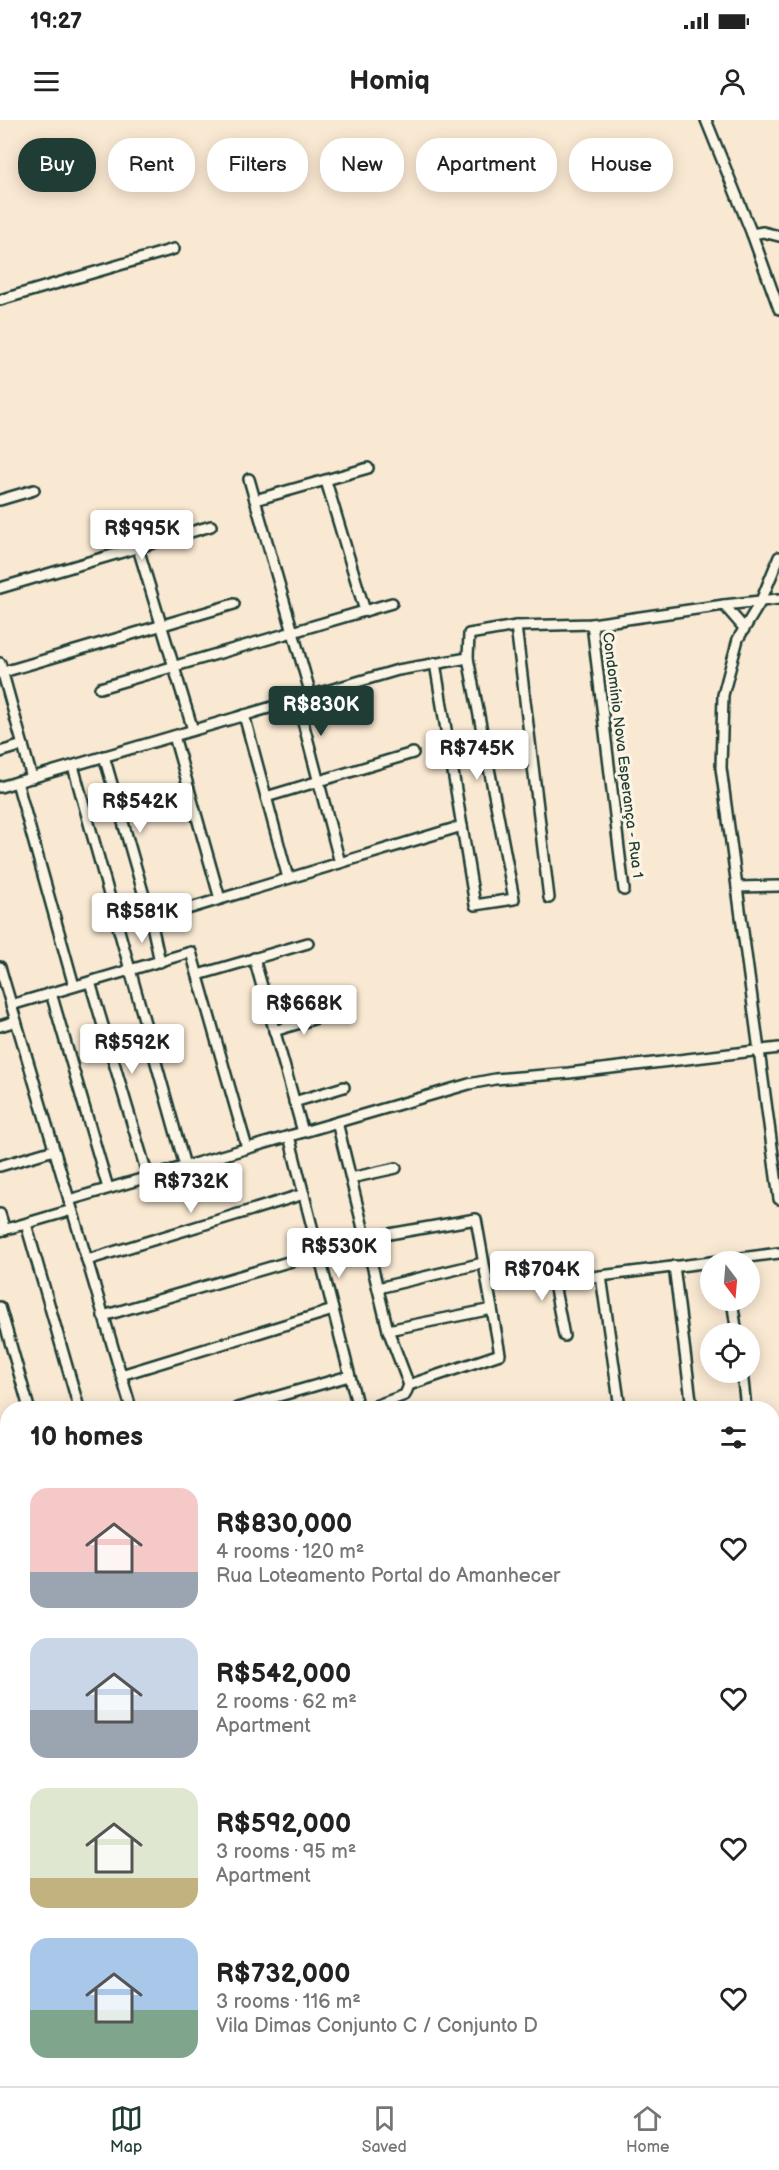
<!DOCTYPE html>
<meta charset="utf-8">
<style>
:root{--surface:#fff;--page:#f2f2f2;--text:#222;--muted:#767676;--line:#e0e0e0;--accent:#1f3d34}
body{margin:0;font-family:"Balsamiq Sans",sans-serif;background:var(--page);color:var(--text);height:100vh;display:flex;flex-direction:column;font-size:22px;white-space:nowrap}
*{box-sizing:border-box;margin:0}
p{font-size:20px;color:var(--muted)}
.icon{flex:none;width:33px;height:33px;fill:none;stroke:currentColor;stroke-width:2;stroke-linecap:round;stroke-linejoin:round}
.map{position:relative;flex:1;overflow:hidden}
.details{position:absolute;left:0px;top:1281px;width:780px;height:686px;display:flex;flex-direction:column;background:var(--surface);border-radius:24px 24px 0 0;box-shadow:0 3px 15px #0003}
.details>*{flex:none}
.hud{position:absolute;left:18px;top:18px;width:744px;height:54px;display:flex;gap:12px}
.needle{width:39px;rotate:164deg}
.controls{position:absolute;left:700px;top:1131px;display:grid;gap:12px}
.controls a{display:grid;place-items:center;width:60px;height:60px;border-radius:50%;background:var(--surface);box-shadow:0 3px 15px #0003;font-size:30px}
.price{position:absolute;translate:-50% -51px;padding:0 14px;border-radius:6px;background:#fff;color:#222;font-size:20px;line-height:39px;filter:drop-shadow(0 2px 3px #0008)}
.price::after{content:'';position:absolute;left:50%;top:36px;width:18px;height:14px;margin-left:-9px;background:inherit;clip-path:polygon(0 0,100% 0,50% 100%)}
.price.on{background:var(--accent);color:#fff}
ul{padding:0;list-style:none}
li{display:flex;align-items:center;gap:18px;height:150px;padding:0 30px}
li span{display:grid;place-items:center;flex:none;width:168px;height:120px;border-radius:18px;color:#555}
li>.icon{margin-inline-start:auto}
span .icon{width:72px;height:72px;fill:#fffc;stroke-width:1}
li b{font-size:26px}
h2{display:flex;justify-content:space-between;align-items:center;height:72px;padding:0 30px;font-size:26px}
.pill{padding:0 21px;border-radius:24px;background:var(--surface);box-shadow:0 3px 15px #0003;font-size:21px;line-height:54px}
.pill.on{background:var(--accent);color:#fff}
.status{display:flex;justify-content:space-between;align-items:center;height:42px;padding:0 30px;background:var(--surface);direction:ltr}
.status svg{height:16px;fill:currentColor}
header{display:flex;justify-content:space-between;align-items:center;height:78px;padding:0 30px;background:var(--surface);font-size:27px;font-weight:700}
.menu{display:flex;justify-content:space-around;align-items:center;height:84px;border-top:2px solid var(--line);background:var(--surface);font-size:16px;color:var(--muted)}
.menu a{display:grid;justify-items:center;gap:3px}
.menu .on{color:var(--accent)}
.map>svg:first-child{display:block}
.lines{fill:none;stroke-linecap:round;stroke-linejoin:round}
.stream{stroke:#5e9b9d;stroke-width:2}
.street-casing{stroke:#1f3d34;stroke-width:14}
.secondary-casing{stroke:#1f3d34;stroke-width:16}
.street{stroke:#fcf5e5;stroke-width:9}
.secondary{stroke:#fcf5e5;stroke-width:12}
.labels{text-anchor:middle;stroke-width:6;stroke-linejoin:round;paint-order:stroke}
.street-label{font-size:15px;fill:#1f3d34;stroke:#fcf5e5}
</style>
<div class="status"><b>19:27</b><svg viewBox="0 0 49 12"><path d="M0 12V9h3v3zM5 12V6h3v6zM10 12V3h3v9zM15 12V0h3v12zM26 1h20v11H26zM47 4h2v5h-2z"/></svg></div>
<header><svg class="icon" aria-label="menu" viewBox="0 0 24 24"><path d="M4 6h16M4 12h16M4 18h16"/></svg>Homiq<svg class="icon" aria-label="person" viewBox="0 0 24 24"><circle cx="12" cy="8" r="4"/><path d="M4 21q1-7 8-7t8 7"/></svg></header>
<div class="map">
<svg width="779" height="1966" viewBox="0 0 779 1966">
<rect width="100%" height="100%" fill="#fae9d2"/>
<filter id="ink" filterUnits="userSpaceOnUse"><feTurbulence type="fractalNoise" baseFrequency=".0167" numOctaves="2"/><feDisplacementMap in="SourceGraphic" scale="12" xChannelSelector="R" yChannelSelector="G"/><feConvolveMatrix kernelMatrix="1 2 1 2 8 2 1 2 1" color-interpolation-filters="sRGB"/></filter>
<g filter="url(#ink)">
<g class="lines">
<g class="stream">
<polyline points="772,1410 779,1409"/>
<polyline points="0,1844 8,1835"/>
</g>
<g class="street-casing">
<g id="street">
<polyline points="706,0 752,114 779,189"/>
<polyline points="752,114 763,112 779,116"/>
<polyline points="0,180 174,129"/>
<polyline points="249,359 311,575"/>
<polyline points="326,361 365,491"/>
<polyline points="0,380 34,370"/>
<polyline points="255,380 368,348"/>
<polyline points="138,428 193,610"/>
<polyline points="779,437 761,481 738,519 723,575 721,648 779,1079"/>
<polyline points="0,468 211,406"/>
<polyline points="724,485 744,508"/>
<polyline points="592,504 624,770"/>
<polyline points="516,506 549,778"/>
<polyline points="0,543 32,658"/>
<polyline points="435,543 475,785 514,779 468,538 469,514 516,506 592,504 724,485 779,479"/>
<polyline points="0,553 234,484"/>
<polyline points="100,568 392,483"/>
<polyline points="297,579 340,743"/>
<polyline points="244,595 288,758"/>
<polyline points="174,616 220,779"/>
<polyline points="0,632 23,625"/>
<polyline points="104,636 151,800 160,842"/>
<polyline points="73,646 185,1046"/>
<polyline points="17,662 74,866"/>
<polyline points="0,667 398,550 468,538"/>
<polyline points="266,677 413,633"/>
<polyline points="737,767 779,766"/>
<polyline points="151,800 462,706"/>
<polyline points="254,838 303,1012"/>
<polyline points="0,847 131,1288"/>
<polyline points="198,855 308,823"/>
<polyline points="90,862 148,1057"/>
<polyline points="51,873 108,1068"/>
<polyline points="11,885 191,832 247,1028"/>
<polyline points="0,906 16,901"/>
<polyline points="274,911 326,895"/>
<polyline points="294,982 344,967"/>
<polyline points="337,1002 388,1210 409,1265 405,1275 369,1288"/>
<polyline points="289,1016 358,1288"/>
<polyline points="0,1046 54,1030"/>
<polyline points="351,1058 396,1048"/>
<polyline points="69,1080 469,964 495,959 569,953 779,928"/>
<polyline points="0,1094 5,1110"/>
<polyline points="26,1104 79,1288"/>
<polyline points="0,1111 72,1090"/>
<polyline points="366,1118 476,1099 500,1234 409,1265"/>
<polyline points="87,1140 304,1074"/>
<polyline points="711,1142 779,1133"/>
<polyline points="674,1146 692,1288"/>
<polyline points="601,1156 620,1288"/>
<polyline points="378,1168 483,1143"/>
<polyline points="732,1180 737,1214"/>
<polyline points="0,1187 29,1288"/>
<polyline points="103,1196 319,1133"/>
<polyline points="388,1210 492,1189"/>
<polyline points="564,1216 555,1169 561,1161 711,1142"/>
<polyline points="742,1252 746,1288"/>
<polyline points="121,1255 333,1190"/>
<polyline points="237,1288 349,1256"/>
<polyline points="772,1310 779,1309"/>
<polyline points="0,1394 8,1392"/>
<polyline points="772,1570 779,1568"/>
<polyline points="772,1652 779,1650"/>
<polyline points="772,1801 779,1799"/>
<polyline points="6,1897 8,1901"/>
<polyline points="772,1951 779,1950"/>
<polyline points="30,1959 33,1966"/>
<polyline points="78,1959 80,1966"/>
<polyline points="260,1959 263,1966"/>
<polyline points="591,1959 596,1966"/>
<polyline points="621,1959 622,1966"/>
<polyline points="768,1959 769,1966"/>
<polyline points="228,1966 241,1959"/>
<polyline points="347,1966 357,1959"/>
<polyline points="712,1966 741,1959"/>
</g>
</g>
<g class="secondary-casing">
<g id="secondary">
<polyline points="463,1959 464,1966"/>
<polyline points="477,1959 478,1966"/>
</g>
</g>
<use href="#street" class="street"/>
<use href="#secondary" class="secondary"/>
</g>
</g>
<g class="labels">
<g class="street-label">
<text transform="translate(623 635) rotate(83)" y="5">Condomínio Nova Esperança - Rua 1</text>
</g>
</g>
</svg>
<div class="controls">
<a><svg class="needle" viewBox="-14 -14 28 28"><path d="M0-13l5 13h-10z" fill="#e53935"/><path d="M0 13l5-13h-10z" fill="#767676"/></svg></a>
<a><svg class="icon" aria-label="locate" viewBox="0 0 24 24"><circle cx="12" cy="12" r="6"/><path d="M12 2v4M12 18v4M2 12h4M18 12h4"/></svg></a>
</div>
<b class="price" style="left:142px;top:441px">R$995K</b>
<b class="price on" style="left:321px;top:617px">R$830K</b>
<b class="price" style="left:477px;top:661px">R$745K</b>
<b class="price" style="left:140px;top:714px">R$542K</b>
<b class="price" style="left:142px;top:824px">R$581K</b>
<b class="price" style="left:304px;top:916px">R$668K</b>
<b class="price" style="left:132px;top:955px">R$592K</b>
<b class="price" style="left:191px;top:1094px">R$732K</b>
<b class="price" style="left:339px;top:1159px">R$530K</b>
<b class="price" style="left:542px;top:1182px">R$704K</b>
<div class="hud">
<a class="pill on">Buy</a>
<a class="pill">Rent</a>
<a class="pill">Filters</a>
<a class="pill">New</a>
<a class="pill">Apartment</a>
<a class="pill">House</a>
</div>
<section class="details">
<h2>10 homes<svg class="icon" aria-label="filters" viewBox="0 0 24 24"><path d="M4 7h16M4 17h16"/><circle cx="9" cy="7" r="2"/><circle cx="15" cy="17" r="2"/></svg></h2>
<ul>
<li><span style="background:linear-gradient(#f6c9c9 70%,#9aa5b1 0)"><svg class="icon" aria-label="home" viewBox="0 0 24 24"><path d="M3 11l9-7 9 7M6 9v11h12V9"/></svg></span><div><b>R$830,000</b><p>4 rooms · 120 m²</p><p>Rua Loteamento Portal do Amanhecer</p></div><svg class="icon" aria-label="heart" viewBox="0 0 24 24"><path d="M12 20l-8-8c-3-5 5-10 8-4 3-6 11-1 8 4z"/></svg></li>
<li><span style="background:linear-gradient(#c9d6e8 60%,#9aa5b1 0)"><svg class="icon" aria-label="home" viewBox="0 0 24 24"><path d="M3 11l9-7 9 7M6 9v11h12V9"/></svg></span><div><b>R$542,000</b><p>2 rooms · 62 m²</p><p>Apartment</p></div><svg class="icon" aria-label="heart" viewBox="0 0 24 24"><path d="M12 20l-8-8c-3-5 5-10 8-4 3-6 11-1 8 4z"/></svg></li>
<li><span style="background:linear-gradient(#dfe7d0 75%,#c2b280 0)"><svg class="icon" aria-label="home" viewBox="0 0 24 24"><path d="M3 11l9-7 9 7M6 9v11h12V9"/></svg></span><div><b>R$592,000</b><p>3 rooms · 95 m²</p><p>Apartment</p></div><svg class="icon" aria-label="heart" viewBox="0 0 24 24"><path d="M12 20l-8-8c-3-5 5-10 8-4 3-6 11-1 8 4z"/></svg></li>
<li><span style="background:linear-gradient(#a9c7e8 60%,#7fa58c 0)"><svg class="icon" aria-label="home" viewBox="0 0 24 24"><path d="M3 11l9-7 9 7M6 9v11h12V9"/></svg></span><div><b>R$732,000</b><p>3 rooms · 116 m²</p><p>Vila Dimas Conjunto C / Conjunto D</p></div><svg class="icon" aria-label="heart" viewBox="0 0 24 24"><path d="M12 20l-8-8c-3-5 5-10 8-4 3-6 11-1 8 4z"/></svg></li>
</ul>
</section>
</div>
<nav class="menu">
<a class="on"><svg class="icon" aria-label="map" viewBox="0 0 24 24"><path d="M3 6l6-2 6 2 6-2v14l-6 2-6-2-6 2zM9 4v14M15 6v14"/></svg>Map</a>
<a><svg class="icon" aria-label="saved" viewBox="0 0 24 24"><path d="M7 4h10v16l-5-4-5 4z"/></svg>Saved</a>
<a><svg class="icon" aria-label="home" viewBox="0 0 24 24"><path d="M3 11l9-7 9 7M6 9v11h12V9"/></svg>Home</a>
</nav>
